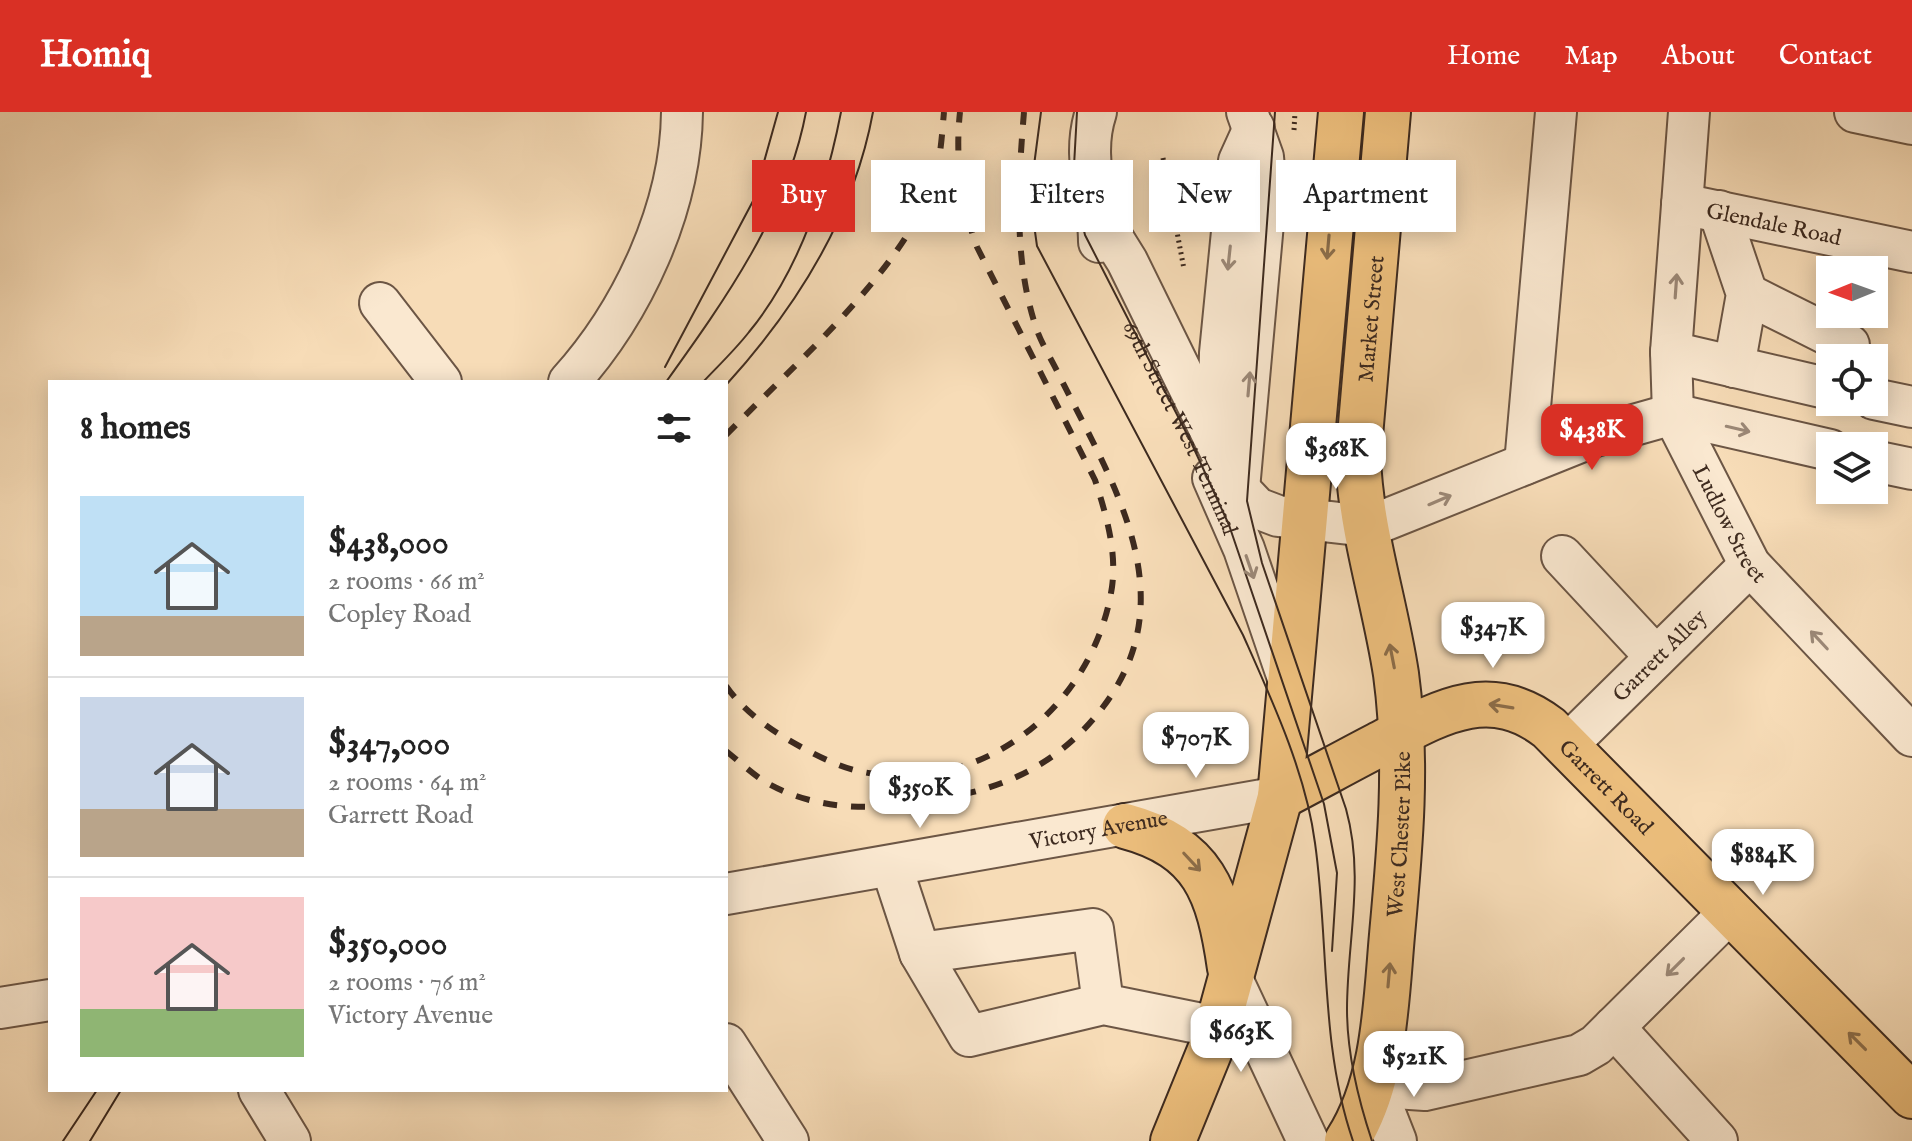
<!DOCTYPE html>
<meta charset="utf-8">
<style>
:root{--surface:#fff;--page:#f6f6f6;--text:#222;--muted:#767676;--line:#e0e0e0;--accent:#d93025}
body{margin:0;font-family:"IM FELL English",serif;background:var(--page);color:var(--text);height:100vh;display:flex;flex-direction:column;font-size:30px;white-space:nowrap}
*{box-sizing:border-box;margin:0}
p{font-size:26px;color:var(--muted)}
.icon{flex:none;width:44px;height:44px;fill:none;stroke:currentColor;stroke-width:2;stroke-linecap:round;stroke-linejoin:round}
.map{position:relative;flex:1;overflow:hidden}
.details{position:absolute;left:48px;top:268px;width:680px;height:712px;display:flex;flex-direction:column;background:var(--surface);border-radius:0px;box-shadow:0 4px 20px #0003}
.details>*{flex:none}
.hud{position:absolute;left:752px;top:48px;width:760px;height:72px;display:flex;gap:16px}
.needle{width:52px;rotate:269deg}
.buttons{position:absolute;left:1816px;top:144px;display:grid;gap:16px}
.buttons a{display:grid;place-items:center;width:72px;height:72px;border-radius:0px;background:var(--surface);box-shadow:0 4px 20px #0003;font-size:40px}
.price{position:absolute;translate:-50% -68px;padding:0 18px;border-radius:16px;background:#fff;color:#222;font-size:26px;line-height:52px;filter:drop-shadow(0 2px 4px #0008)}
.price::after{content:'';position:absolute;left:50%;top:48px;width:24px;height:18px;margin-left:-12px;background:inherit;clip-path:polygon(0 0,100% 0,50% 100%)}
.price.current{background:var(--accent);color:#fff}
ul{padding:0;list-style:none}
li{display:flex;align-items:center;gap:24px;height:200px;padding:0 32px}
li+li{border-top:2px solid var(--line)}
li span{display:grid;place-items:center;flex:none;width:224px;height:160px;border-radius:0px;color:#555}
li>.icon{margin-inline-start:auto}
span .icon{width:96px;height:96px;fill:#fffc;stroke-width:1}
li b{font-size:34px}
h2{display:flex;justify-content:space-between;align-items:center;height:96px;padding:0 32px;font-size:34px}
.tag{padding:0 28px;border-radius:0px;background:var(--surface);box-shadow:0 4px 20px #0003;font-size:28px;line-height:72px}
.tag.current{background:var(--accent);color:#fff}
header{display:flex;align-items:center;gap:48px;box-sizing:border-box;height:112px;padding:0 40px;background:var(--accent);color:#fff}
header strong{font-size:38px}
nav{display:flex;gap:44px;margin-inline-start:auto;font-size:28px}
.map>svg:first-child{display:block}
.lines{fill:none;stroke-linecap:round;stroke-linejoin:round}
.minor-casing{stroke:#6c5645;stroke-width:44}
.major-casing{stroke:#3d2a1f;stroke-width:48}
.path{stroke:#3d2a1f;stroke-width:5;stroke-dasharray:2 4;stroke-linecap:butt}
.minor{stroke:#fae8d0;stroke-width:40}
.major{stroke:#ecbe7c;stroke-width:44}
.tram{stroke:#3d2a1f;stroke-width:2}
.rail{stroke:#3d2a1f;stroke-width:6;stroke-dasharray:14 14;stroke-linecap:butt}
.oneway{stroke:#8c6d49}
.oneway2{stroke:#9c8978}
.labels{text-anchor:middle;stroke-width:6;stroke-linejoin:round;paint-order:stroke}
.street-label{font-size:22px;fill:#3d2a1f;stroke:#fae8d0}
</style>
<header>
<strong>Homiq</strong>
<nav><a>Home</a><a>Map</a><a>About</a><a>Contact</a></nav>
</header>
<div class="map">
<svg width="1912" height="1029" viewBox="0 0 1912 1029">
<rect width="100%" height="100%" fill="#f7dcb7"/>
<filter id="stains"><feTurbulence type="fractalNoise" baseFrequency=".0025" numOctaves="4"/><feColorMatrix values="0 0 0 0 .2 0 0 0 0 .09 0 0 0 0 .02 0 0 0 .5 -.17"/></filter>
<radialGradient id="worn" r=".72"><stop offset=".6" stop-color="#630" stop-opacity="0"/><stop offset="1" stop-color="#630" stop-opacity=".3"/></radialGradient>
<g class="lines">
<g class="minor-casing">
<g id="minor">
<path d="M1096,0C1081,45 1099,84 1099,130"/>
<path id="s1" d="M1689,0L1671,240L1673,302L1750,453L1912,624"/>
<polyline points="1855,0 1912,12"/>
<path id="s2" d="M1682,92L1912,140"/>
<polyline points="1719,99 1747,182 1734,255"/>
<polyline points="1099,104 1127,149 1239,377 1257,396 1278,404 1349,412 1378,411 1595,324 1673,302 1830,338"/>
<polyline points="1747,182 1849,233 1847,246"/>
<polyline points="380,191 441,270"/>
<polyline points="1671,240 1830,277"/>
<path d="M569,270C633,199 681,96 682,0"/>
<polyline points="1874,287 1912,295"/>
<polyline points="1226,323 1219,284 1220,241 1239,49 1254,16"/>
<polyline points="1874,349 1912,357"/>
<polyline points="1525,352 1556,0"/>
<polyline points="1213,366 1244,437 1290,572"/>
<polyline points="1239,377 1266,78 1263,45 1247,0"/>
<polyline points="1562,444 1656,545"/>
<path id="s3" d="M1566,634L1750,453"/>
<polyline points="892,756 920,841"/>
<path id="s4" d="M726,782L1280,685"/>
<polyline points="1232,867 1308,1029"/>
<polyline points="1103,892 969,924 920,841 1093,817 1103,892 1217,915"/>
<polyline points="0,896 50,888"/>
<polyline points="1614,915 1717,1029"/>
<polyline points="726,932 788,1029"/>
<polyline points="1372,968 1395,976 1425,978 1579,943 1596,933 1730,800"/>
<polyline points="1372,968 1396,1029"/>
<polyline points="259,978 290,1029"/>
</g>
</g>
<g class="major-casing">
<g id="major">
<path id="s5" d="M1280,685C1313,668 1345,650 1378,633C1437,602 1488,569 1549,616L1912,984"/>
<path d="M1125,714C1204,735 1219,780 1230,856"/>
<polyline points="1173,1029 1213,931 1280,685 1341,0"/>
<path id="s6" d="M1347,1029C1385,970 1386,890 1392,823C1400,736 1408,650 1396,562C1385,490 1361,420 1358,347L1388,0"/>
</g>
</g>
<g class="path">
<polyline points="1294,18 1295,0"/>
<polyline points="1163,46 1184,157"/>
</g>
<use href="#minor" class="minor"/>
<use href="#major" class="major"/>
<g class="tram">
<path d="M1041,0L1030,84L1037,134L1243,523C1272,588 1306,661 1315,731C1329,829 1320,934 1353,1029"/>
<path id="s7" d="M1077,0L1073,72L1085,123L1190,328L1229,413L1324,692L1337,761L1332,839"/>
<path d="M1275,0L1247,389L1262,451L1346,697C1365,765 1347,829 1347,897C1347,942 1358,987 1372,1029"/>
<polyline points="665,255 753,89 778,0"/>
<path d="M666,270C725,188 787,101 806,0"/>
<path d="M703,270C718,254 735,238 749,220C799,159 826,77 841,0"/>
<path d="M726,273C796,196 854,104 873,0"/>
<polyline points="63,1029 97,978"/>
<polyline points="90,1029 121,978"/>
</g>
<g class="rail">
<path d="M726,323C791,255 907,156 934,67C941,46 942,21 944,0"/>
<path d="M726,574C744,600 773,620 801,635C820,645 841,656 863,660C984,684 1094,593 1112,475C1117,439 1106,402 1095,368L977,135C961,91 955,46 960,0"/>
<path d="M726,639C740,650 754,664 769,672C831,706 904,696 969,681C1024,668 1069,640 1103,595C1187,484 1112,370 1060,265C1053,250 1044,236 1038,221C1013,152 1018,72 1024,0"/>
</g>
</g>
<defs><path id="oneway-shaft" d="M-6 0H5M1.5-3L5.5 0L1.5 3" fill="none" stroke-width="1.6" stroke-linecap="round" stroke-linejoin="round" transform="scale(2)"/></defs>
<g class="oneway">
<use href="#oneway-shaft" transform="translate(1328 135) rotate(95)"/>
<use href="#oneway-shaft" transform="translate(1392 544) rotate(-101)"/>
<use href="#oneway-shaft" transform="translate(1501 594) rotate(-171)"/>
<use href="#oneway-shaft" transform="translate(1192 750) rotate(47)"/>
<use href="#oneway-shaft" transform="translate(1389 863) rotate(-85)"/>
<use href="#oneway-shaft" transform="translate(1857 929) rotate(-135)"/>
</g>
<g class="oneway2">
<use href="#oneway-shaft" transform="translate(1229 146) rotate(96)"/>
<use href="#oneway-shaft" transform="translate(1676 174) rotate(-86)"/>
<use href="#oneway-shaft" transform="translate(1249 272) rotate(-85)"/>
<use href="#oneway-shaft" transform="translate(1738 317) rotate(13)"/>
<use href="#oneway-shaft" transform="translate(1440 388) rotate(-23)"/>
<use href="#oneway-shaft" transform="translate(1250 455) rotate(71)"/>
<use href="#oneway-shaft" transform="translate(1819 528) rotate(-133)"/>
<use href="#oneway-shaft" transform="translate(1675 855) rotate(135)"/>
</g>
<g class="labels">
<g class="street-label">
<text dy="8" stroke="none"><textPath href="#s2" startOffset="94">Glendale Road</textPath></text>
<text dy="8" stroke="none"><textPath href="#s6" startOffset="834">Market Street</textPath></text>
<text dy="8" stroke="none"><textPath href="#s7" startOffset="340">69th Street West Terminal</textPath></text>
<text dy="8" stroke="none"><textPath href="#s1" startOffset="426">Ludlow Street</textPath></text>
<text dy="8" stroke="none"><textPath href="#s3" startOffset="130">Garrett Alley</textPath></text>
<text dy="8" stroke="none"><textPath href="#s5" startOffset="378">Garrett Road</textPath></text>
<text dy="8" stroke="none"><textPath href="#s4" startOffset="378">Victory Avenue</textPath></text>
<text dy="8" stroke="none"><textPath href="#s6" startOffset="314">West Chester Pike</textPath></text>
</g>
</g>
<rect width="100%" height="100%" filter="url(#stains)"/>
<rect width="100%" height="100%" fill="url(#worn)"/>
</svg>
<div class="buttons">
<a><svg class="needle" viewBox="-14 -14 28 28"><path d="M0-13l5 13h-10z" fill="#e53935"/><path d="M0 13l5-13h-10z" fill="#767676"/></svg></a>
<a><svg class="icon" aria-label="locate" viewBox="0 0 24 24"><circle cx="12" cy="12" r="6"/><path d="M12 2v4M12 18v4M2 12h4M18 12h4"/></svg></a>
<a><svg class="icon" aria-label="layers" viewBox="0 0 24 24"><path d="M12 4l9 5-9 5-9-5zM3 14l9 5 9-5"/></svg></a>
</div>
<b class="price current" style="left:1592px;top:360px">$438K</b>
<b class="price" style="left:1336px;top:379px">$368K</b>
<b class="price" style="left:1493px;top:558px">$347K</b>
<b class="price" style="left:1196px;top:668px">$707K</b>
<b class="price" style="left:920px;top:718px">$350K</b>
<b class="price" style="left:1763px;top:785px">$884K</b>
<b class="price" style="left:1241px;top:962px">$663K</b>
<b class="price" style="left:1414px;top:987px">$521K</b>
<div class="hud">
<a class="tag current">Buy</a>
<a class="tag">Rent</a>
<a class="tag">Filters</a>
<a class="tag">New</a>
<a class="tag">Apartment</a>
</div>
<section class="details">
<h2>8 homes<svg class="icon" aria-label="filters" viewBox="0 0 24 24"><path d="M4 7h16M4 17h16"/><circle cx="9" cy="7" r="2"/><circle cx="15" cy="17" r="2"/></svg></h2>
<ul>
<li><span style="background:linear-gradient(#bfe0f5 75%,#b9a48a 0)"><svg class="icon" aria-label="home" viewBox="0 0 24 24"><path d="M3 11l9-7 9 7M6 9v11h12V9"/></svg></span><div><b>$438,000</b><p>2 rooms · 66 m²</p><p>Copley Road</p></div></li>
<li><span style="background:linear-gradient(#c9d6e8 70%,#b9a48a 0)"><svg class="icon" aria-label="home" viewBox="0 0 24 24"><path d="M3 11l9-7 9 7M6 9v11h12V9"/></svg></span><div><b>$347,000</b><p>2 rooms · 64 m²</p><p>Garrett Road</p></div></li>
<li><span style="background:linear-gradient(#f6c9c9 70%,#8fb573 0)"><svg class="icon" aria-label="home" viewBox="0 0 24 24"><path d="M3 11l9-7 9 7M6 9v11h12V9"/></svg></span><div><b>$350,000</b><p>2 rooms · 76 m²</p><p>Victory Avenue</p></div></li>
</ul>
</section>
</div>
